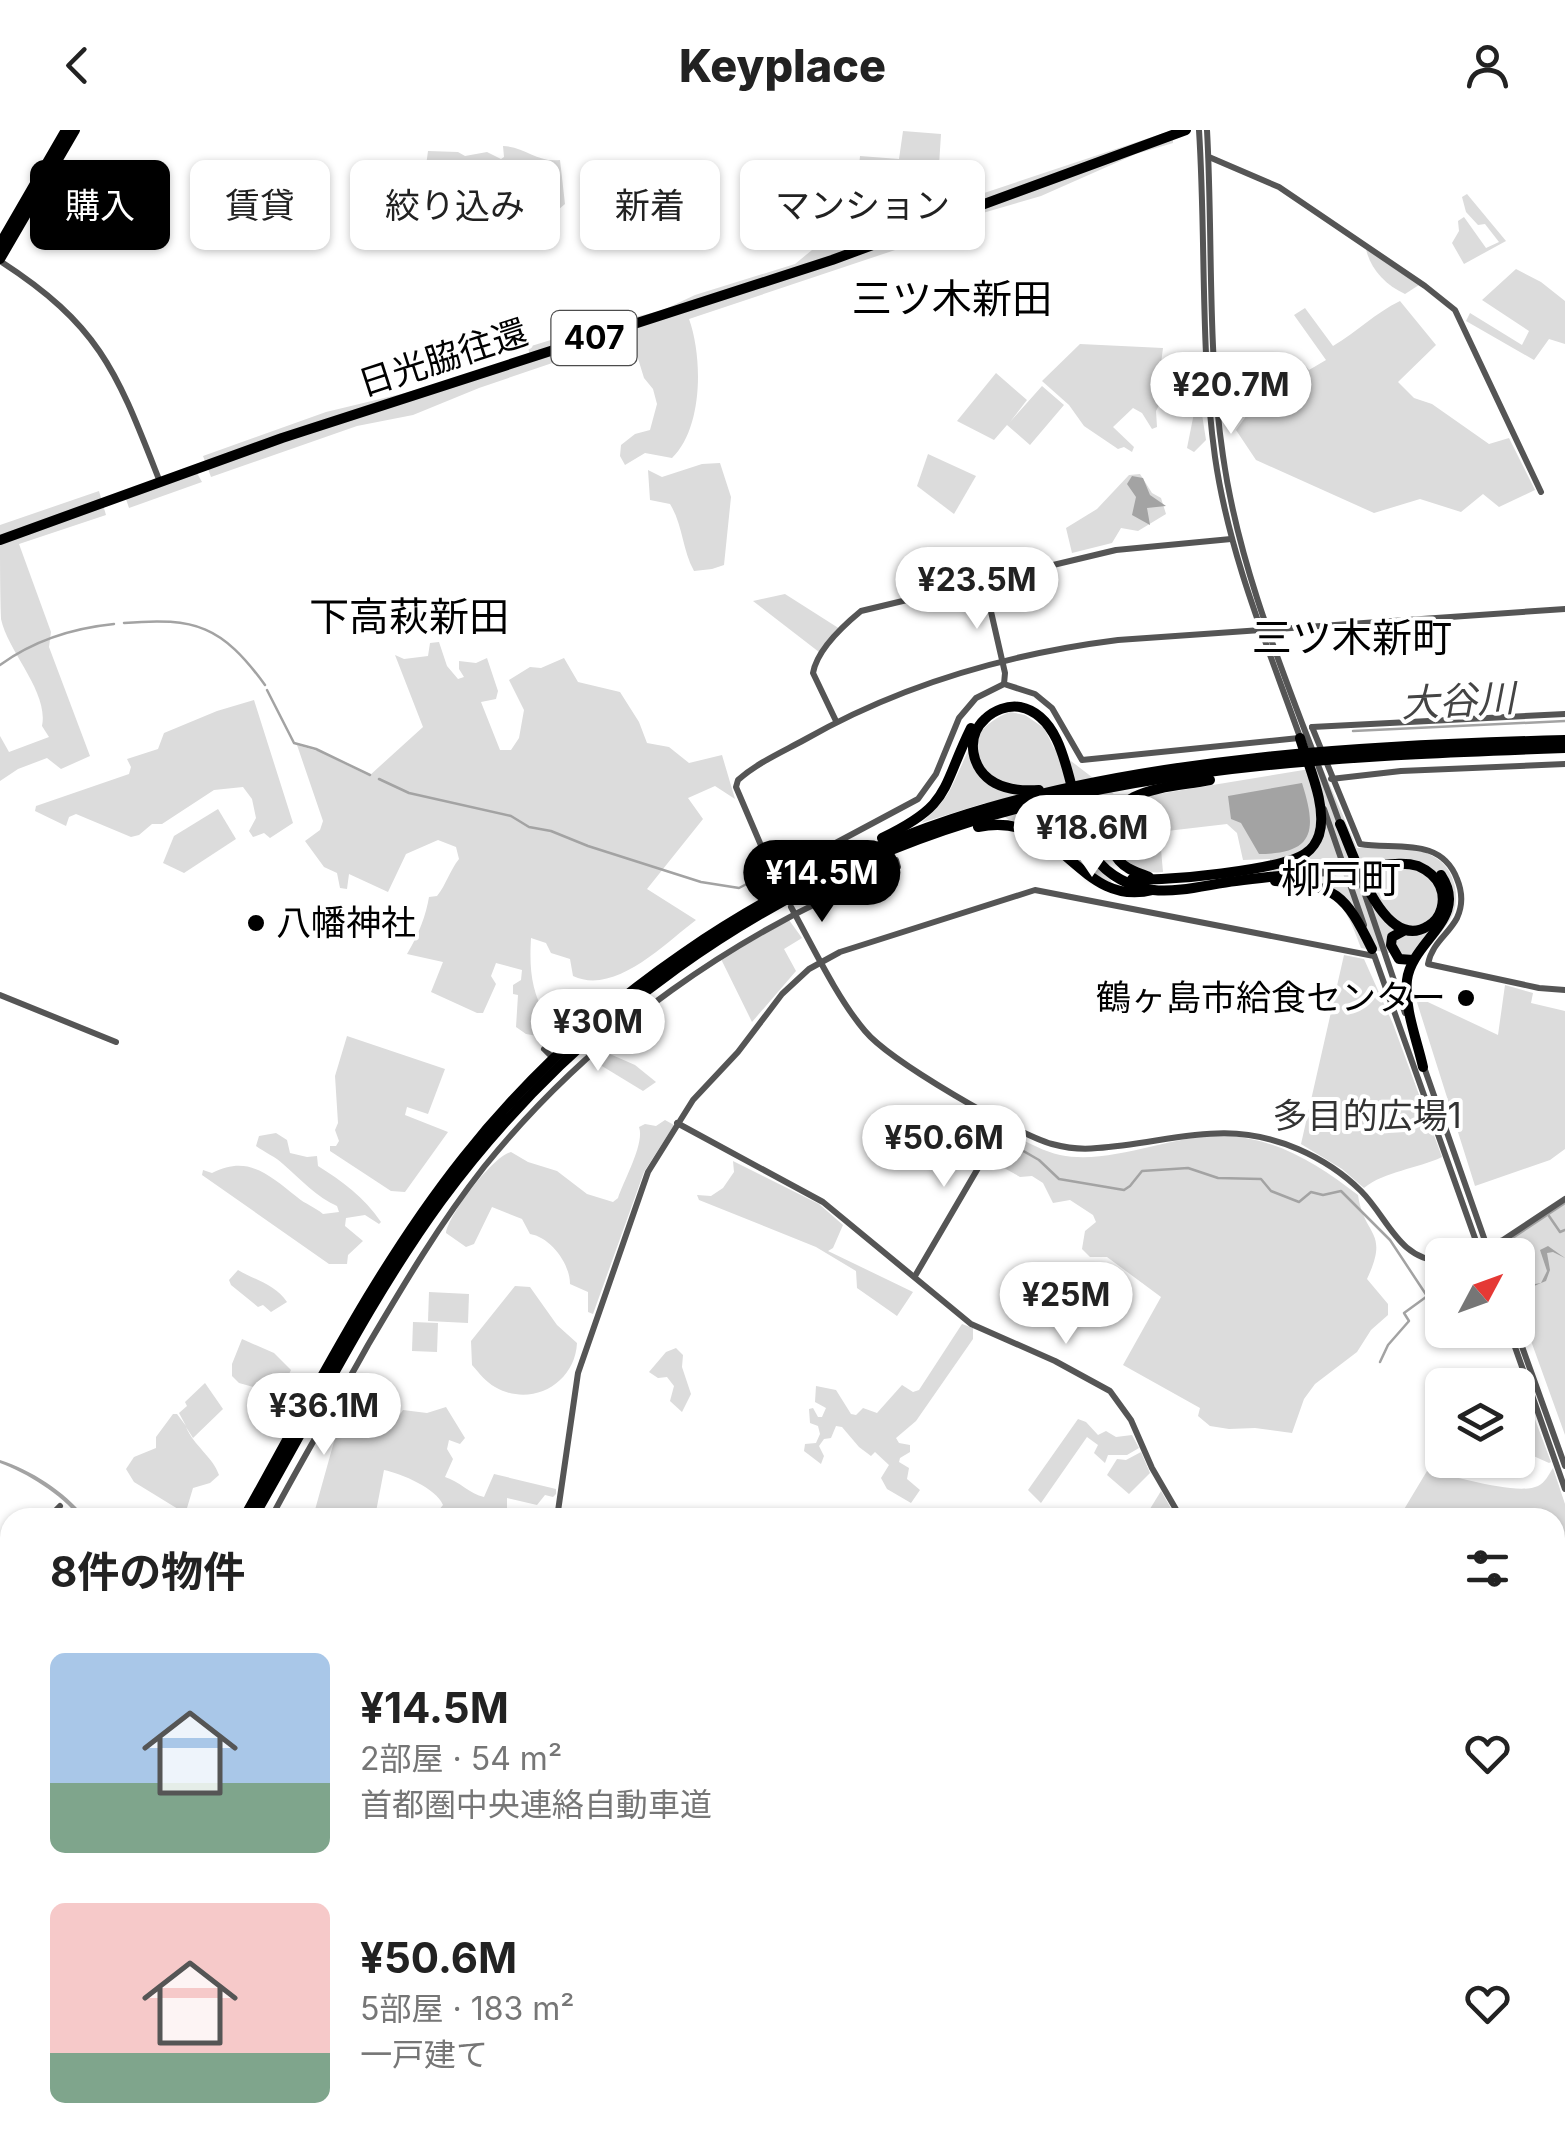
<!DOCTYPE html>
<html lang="ja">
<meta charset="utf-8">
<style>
:root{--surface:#fff;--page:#f2f2f2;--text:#222;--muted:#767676;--accent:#000}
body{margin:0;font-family:Inter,"Noto Sans JP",sans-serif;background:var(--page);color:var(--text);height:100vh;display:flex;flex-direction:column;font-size:38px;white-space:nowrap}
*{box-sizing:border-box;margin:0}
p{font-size:32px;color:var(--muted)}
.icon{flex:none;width:55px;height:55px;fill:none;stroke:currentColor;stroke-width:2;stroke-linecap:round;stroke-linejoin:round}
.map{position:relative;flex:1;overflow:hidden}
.drawer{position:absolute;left:0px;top:1378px;width:1565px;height:642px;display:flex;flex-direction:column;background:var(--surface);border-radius:30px 30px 0 0;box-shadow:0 2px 8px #0004}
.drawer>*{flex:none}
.banner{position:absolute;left:30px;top:30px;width:1000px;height:90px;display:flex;gap:20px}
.needle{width:65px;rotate:49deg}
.controls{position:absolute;left:1425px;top:1108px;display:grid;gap:20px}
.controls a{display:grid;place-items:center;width:110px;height:110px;border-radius:15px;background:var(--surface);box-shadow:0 2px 8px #0004;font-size:50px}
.price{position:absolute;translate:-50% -85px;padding:0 22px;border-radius:35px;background:#fff;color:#222;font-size:32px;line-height:65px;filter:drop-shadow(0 2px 5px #0008)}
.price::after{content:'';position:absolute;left:50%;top:60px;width:30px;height:22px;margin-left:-15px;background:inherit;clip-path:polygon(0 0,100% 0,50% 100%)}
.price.on{background:var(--accent);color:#fff}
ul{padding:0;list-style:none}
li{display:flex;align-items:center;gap:30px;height:250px;padding:0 50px}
li span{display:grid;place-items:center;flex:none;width:280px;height:200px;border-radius:15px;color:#555}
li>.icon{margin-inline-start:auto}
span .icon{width:120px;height:120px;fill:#fffc;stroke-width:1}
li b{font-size:42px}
h2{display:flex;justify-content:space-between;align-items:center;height:120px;padding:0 50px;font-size:42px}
.pill{padding:0 35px;border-radius:15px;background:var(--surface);box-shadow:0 2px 8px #0004;font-size:35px;line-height:90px}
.pill.on{background:var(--accent);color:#fff}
header{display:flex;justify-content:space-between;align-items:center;height:130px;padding:0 50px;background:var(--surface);font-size:45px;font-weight:800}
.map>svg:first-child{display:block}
.green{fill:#dcdcdc}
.water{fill:#a3a3a3}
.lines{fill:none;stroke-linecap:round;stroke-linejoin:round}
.stream{stroke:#a3a3a3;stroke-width:2.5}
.minor{stroke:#555;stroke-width:6}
.major{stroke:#000;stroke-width:8}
.highway{stroke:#000;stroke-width:10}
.rail-casing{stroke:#000;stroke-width:6}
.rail{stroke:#fff;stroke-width:2.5;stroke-dasharray:8;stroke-linecap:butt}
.poi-dot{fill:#000;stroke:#fff;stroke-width:4}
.labels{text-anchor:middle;stroke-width:8;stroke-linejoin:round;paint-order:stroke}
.shield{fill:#fff;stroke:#4c4c4c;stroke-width:2.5}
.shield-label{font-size:32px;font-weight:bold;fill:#000}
.street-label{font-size:35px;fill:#000;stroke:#fff}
.poi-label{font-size:35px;fill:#000;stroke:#fff;text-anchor:start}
.park-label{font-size:35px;fill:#333;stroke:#fff}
.water-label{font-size:38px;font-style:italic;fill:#444;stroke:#fff}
.quarter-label{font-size:40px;fill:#000;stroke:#fff}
</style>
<header><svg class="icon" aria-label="back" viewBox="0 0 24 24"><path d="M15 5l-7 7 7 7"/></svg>Keyplace<svg class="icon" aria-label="person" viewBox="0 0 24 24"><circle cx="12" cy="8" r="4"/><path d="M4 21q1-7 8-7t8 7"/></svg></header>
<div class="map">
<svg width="1565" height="2018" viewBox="0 0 1565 2018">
<rect width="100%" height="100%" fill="#fff"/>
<g class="green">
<path d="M1173,0V13L1136,24L1041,66L969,87L916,113L689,189C703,228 703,298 672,328L645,323L625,335L620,326L621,315L635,304L650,300L657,274L653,259L644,248L632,209L620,217L570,227L479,258L413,285L357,296L211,347L203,326L326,282L405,263L530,226L528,217L603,194L661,181L695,165L795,134L812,120L815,77L833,76L835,91L915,83L916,70L856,66L860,26L899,29L903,1L941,4L937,67L942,77Z"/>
<path d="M503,16C525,17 538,33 560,30L565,74L558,80L549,81L544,72V64L531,63L536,79L534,82L514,92L502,91L493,82L488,83L490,95L485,106H439L428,99L422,102L421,73L428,21L458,22L465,26L487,22L501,29L504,27Z"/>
<polygon points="1467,64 1506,111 1464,134 1452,113 1459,101 1458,91 1464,87 1486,118 1499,112 1485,94 1478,95 1466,82 1462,67"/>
<path d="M1366,119L1419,155L1405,164C1385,155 1370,138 1366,119Z"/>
<polygon points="1516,139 1541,152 1565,171 1565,214 1549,209 1534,230 1466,191 1470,183 1522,215 1529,201 1482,170"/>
<path d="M1400,171L1436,215L1398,252L1414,268L1432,274L1489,314L1509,308L1535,360L1499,377L1483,364L1461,382L1420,369L1374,383L1256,330L1236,300L1252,278L1284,253L1272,229L1300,230L1309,240L1326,230L1294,185L1305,178L1333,216C1357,202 1375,183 1400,171Z"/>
<polygon points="1080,214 1163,218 1157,264 1201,278 1206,310 1194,322 1187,318 1194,283 1160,273 1156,281 1157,297 1152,299 1142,283 1133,278 1113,297 1134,317 1132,322 1124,317 1118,319 1084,296 1069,275 1042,251"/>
<polygon points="996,243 1027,270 1010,292 1042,256 1064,275 1030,315 1007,295 994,310 957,291"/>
<polygon points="928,324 976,346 954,384 917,356"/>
<path d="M720,333L731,367L724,435L712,439L694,441C682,419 683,395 670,374L650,370L648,340L662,347L702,334Z"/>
<polygon points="197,343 202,352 129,378 126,369"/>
<polygon points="1140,344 1152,363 1161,368 1166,384 1138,401 1121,398 1112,413 1072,423 1066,398 1097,379 1129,345"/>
<path d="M99,361L106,385L19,414L51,502L49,517L90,626L61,639L47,628L18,639L0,651V606L9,622L49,607L42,596C49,562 8,522 1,489C0,460 0,425 0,395Z"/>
<polygon points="785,464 840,499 819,522 753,471"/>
<path d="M439,512L447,536L458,549L464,547L459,539V531L476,533L487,528L498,561L496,569L481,572L500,620H511L519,608L524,580L509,550L530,537L541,538L564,528L578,552L620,562L639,592L647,613L669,617L689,633L722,625L735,669L715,656L688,668L703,689L647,759L696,790C665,813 615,866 573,846L570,829L551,823L546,813L531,808C529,844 532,863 550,895L544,907L526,904L516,897L518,865L513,864V855L521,850L522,840L496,833L491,846L496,854L483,883H477L431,862L443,832L407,824C419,804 426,785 429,767L437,766C446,755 450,740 459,729L456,717L438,710L406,724L388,762L349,744L347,759L340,758L337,743L324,737L305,711L320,700L323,691L297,615L321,622L369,646L423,597L395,525L404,529L428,526L430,513Z"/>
<polygon points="254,570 293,693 270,708 264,703 253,707 249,701 256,688 252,669 243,657 214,660 162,694 152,694 139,705 131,707 76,684 69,687 66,696 35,681 36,676 129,644 131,637 127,629 158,619 164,603 217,581"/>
<path d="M1010,582L1025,585L1044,598L1054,618L1114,664H1158L1322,637L1357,718C1390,717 1443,711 1454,753C1457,763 1457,774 1453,784C1446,800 1429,815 1418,828L1361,818C1342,763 1331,761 1276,755L1270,729L1243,730L1237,703L1227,694L1167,701L1160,708L1163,742C1142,745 1115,732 1113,708C1112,697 1121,686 1126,677L1077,689L1101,740L1112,752L1106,753L1040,697L1009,690L985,673L921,693C933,682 945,671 952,656C968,624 973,596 1010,582Z"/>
<polygon points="218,679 236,709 184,743 163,733 174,706"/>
<polygon points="789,790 802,808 784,819 796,841 752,892 721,829"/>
<path d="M1344,825L1364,829L1393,894L1442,1027C1417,1039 1385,1041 1364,1058L1342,1039L1301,1014Z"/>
<polygon points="1505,855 1533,863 1531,873 1565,881 1565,1019 1550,1030 1475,1056 1415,866 1498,905"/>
<polygon points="347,906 445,939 428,984 407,977 405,985 448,1002 405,1062 391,1061 330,1021 330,1016 336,1016 339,1011 335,1000 338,993 335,946"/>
<polygon points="603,921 635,935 656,952 643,961 597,933 594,929"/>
<path d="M665,990L674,995L644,1042L593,1184L588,1182V1162L570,1154C570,1133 550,1107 530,1104L522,1089L492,1077L474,1114L466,1117L446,1103C449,1084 492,1027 511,1022L528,1032L557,1041L587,1064L613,1072L618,1068C624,1050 645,1013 639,997L645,994L656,996Z"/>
<path d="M276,1003L287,1010L290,1023L307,1027L317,1026L318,1036C342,1051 364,1067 381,1092L379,1094L365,1085L346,1088L345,1096L363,1111L348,1125L347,1134H329L202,1045L203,1040L212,1043C248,1025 268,1044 297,1067C305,1074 315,1077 323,1084L339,1082L337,1076C318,1068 300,1049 283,1034C276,1027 264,1022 256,1016L259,1006Z"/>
<path d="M1011,1004C1027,1012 1042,1021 1060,1025C1112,1036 1173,1003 1228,1006C1279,1009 1319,1035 1358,1065C1364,1107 1390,1100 1367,1149L1388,1174V1185L1371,1200L1357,1222L1315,1254L1304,1269L1292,1303L1255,1298L1229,1299L1210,1296L1198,1286L1200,1278L1123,1235L1161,1167L1107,1127H1090L1082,1119L1085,1101L1096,1092L1093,1085L1070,1070L1053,1073L1043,1053L1032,1046L1020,1047L997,1034C993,1020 1000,1012 1011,1004Z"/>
<polygon points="733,1031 819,1074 843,1095 833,1118 828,1121 913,1162 897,1186 857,1158 856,1141 816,1117 699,1070 697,1065 711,1066 723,1058 734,1042"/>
<polygon points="1565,1071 1565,1305 1518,1175 1518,1125 1499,1125 1497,1117"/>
<path d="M238,1140C255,1150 276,1155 287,1172L271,1182L263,1175L258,1177L231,1155L229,1150Z"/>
<path d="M515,1156L530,1157L557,1195L577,1213C575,1254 531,1278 495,1257C486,1252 479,1243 472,1235L471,1211Z"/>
<polygon points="429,1162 469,1164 468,1193 428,1191"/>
<polygon points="413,1192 438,1193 437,1222 412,1221"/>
<polygon points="962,1194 973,1198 973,1209 916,1291 896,1308 899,1313 910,1315 910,1322 900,1328 899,1332 909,1338 907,1349 920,1360 911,1373 887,1359 881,1348 889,1335 875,1322 871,1326 859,1317 842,1297 836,1296 831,1308 824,1309 819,1316 824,1326 821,1334 804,1321 805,1314 816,1313 820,1304 818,1296 810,1293 809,1279 813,1278 818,1287 822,1287 826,1278 815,1272 816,1256 836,1260 851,1284 856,1285 863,1278 877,1283 902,1255 913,1262 919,1260"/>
<polygon points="242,1209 274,1223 291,1240 279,1264 239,1253 232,1246 232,1234"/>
<polygon points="676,1218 683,1225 682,1237 691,1264 682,1282 670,1271 674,1256 667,1247 658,1248 649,1242 666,1222"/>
<path d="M205,1253L223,1279L193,1308L186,1297C194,1316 213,1327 219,1345L210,1353L193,1358L187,1378L178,1379L134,1352L126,1339L134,1327L156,1318V1307L173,1284H177L186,1296L179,1283L187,1276L185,1272Z"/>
<polygon points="1524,1260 1551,1332 1549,1333 1518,1319 1518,1272"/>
<path d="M347,1267L355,1270L379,1301L382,1298L390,1299L403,1280L427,1283L446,1277L465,1308L460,1314L449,1310L447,1319L453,1329L445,1347C459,1351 470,1364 484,1367L494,1344L556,1359V1364L553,1367L545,1365L537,1375L507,1368V1380L500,1387H433L443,1375C436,1358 402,1344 384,1340L375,1387H313L335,1308L337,1285Z"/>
<polygon points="1078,1289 1086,1292 1098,1305 1106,1301 1116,1307 1132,1305 1139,1318 1127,1325 1108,1325 1105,1333 1094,1323 1098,1315 1087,1307 1041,1373 1028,1360"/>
<polygon points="1141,1322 1150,1343 1129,1364 1107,1345 1117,1329 1126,1330"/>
<path d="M1553,1338L1565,1374V1416L1555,1415V1388L1400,1386L1427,1341C1453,1345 1516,1366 1538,1356C1545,1353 1549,1344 1553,1338Z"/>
<polygon points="1161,1361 1176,1387 1145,1387"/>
<polygon points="10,1754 10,2010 201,2010 200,2013 171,2014 164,2018 0,2018 0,1761"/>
</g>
<g class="water">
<polygon points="1132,346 1143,348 1150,365 1166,376 1147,378 1150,395 1132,385 1136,367 1127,354"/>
<path d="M1302,653C1317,700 1315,724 1259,724L1241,693L1231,689L1228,666Z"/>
<polygon points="1548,1116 1565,1128 1553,1122 1547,1123 1550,1140 1546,1151 1534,1156 1519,1149 1518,1126 1523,1130 1524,1149 1535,1154 1541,1153 1547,1141 1540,1120"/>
<path d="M0,1330C31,1340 64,1361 85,1387H79C61,1364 27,1343 0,1333Z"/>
</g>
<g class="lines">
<g class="stream">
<path d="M124,493C196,487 222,496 265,555"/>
<path d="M0,535C33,511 74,498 114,494"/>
<polyline points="267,560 294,613 316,619 370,645"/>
<polyline points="1353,601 1565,591"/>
<polyline points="379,649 409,663 511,686 529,697 551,701 588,716 701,752 739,758 762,746"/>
<polyline points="1006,1011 1039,1030 1059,1049 1124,1060 1130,1056 1142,1041 1188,1038 1218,1048 1261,1049 1271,1061 1299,1072 1311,1062 1323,1065 1341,1061 1390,1110 1427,1166 1442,1156"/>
<polyline points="1549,1086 1560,1102 1565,1100"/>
<polyline points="1493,1121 1565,1073"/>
<polyline points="1380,1232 1388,1215 1409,1191 1404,1183 1426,1167"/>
<polyline points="0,1623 10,1623"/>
<polyline points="1278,2010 1290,2018"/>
</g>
<g class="minor">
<path d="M1199,0C1206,108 1200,219 1215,327C1229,425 1268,517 1301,610"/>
<path d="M1207,0C1213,108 1207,219 1223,326C1241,453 1297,574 1340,694"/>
<polyline points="1209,27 1279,57 1425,156 1455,180 1541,362"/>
<path d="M0,131C102,197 117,243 160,352"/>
<polyline points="984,451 1005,543 1004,554"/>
<path d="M836,591L813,543C817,520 844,495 861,481L1116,420L1231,409"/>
<path d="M1312,597L1360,714C1394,720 1441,706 1457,749C1462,761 1463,775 1457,788C1448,805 1432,813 1428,834L1539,858L1565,860"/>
<polyline points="1312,597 1565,584"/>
<polyline points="1331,649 1401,641 1565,634"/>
<polyline points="1324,679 1364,795"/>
<polyline points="772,747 918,669 936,644 959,588 976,568 1004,554 1035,564 1052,578 1082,630 1299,608"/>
<polyline points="1361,753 1405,883"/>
<path d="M778,755L736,657L738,650C757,633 782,622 804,610C902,554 1007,524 1118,510L1565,479"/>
<path d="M791,777C812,815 837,868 865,901C890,931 1014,1003 1052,1014C1067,1018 1082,1020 1097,1018C1171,1013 1224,987 1298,1019C1321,1029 1343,1043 1361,1061C1388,1088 1399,1130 1442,1131"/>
<polyline points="1374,825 1481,1125"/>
<polyline points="0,865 116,912"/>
<polyline points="544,919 550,925"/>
<polyline points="1424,937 1490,1125"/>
<polyline points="677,993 823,1072 971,1194 1055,1231 1110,1261 1131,1290 1152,1338 1181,1388"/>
<polyline points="1464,1125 1503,1110 1565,1069"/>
<polyline points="915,1146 1005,992"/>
<polyline points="1509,1200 1565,1359"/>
<polyline points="1516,1200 1565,1336"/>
<polyline points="48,1388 60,1376"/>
<path d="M271,1388C302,1329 336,1273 368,1215C404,1154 440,1093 484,1037C594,901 737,801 898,737L896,730"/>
<polyline points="557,1388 578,1243 648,1042 693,970 738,922 782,864 809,839 840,822 1035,760 1374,826"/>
<polyline points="1555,1422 1565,1423"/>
<polyline points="0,1483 10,1471"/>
<polyline points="0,1754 10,1745"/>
<polyline points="1555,1818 1565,1808"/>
<polyline points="1555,1871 1565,1875"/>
<polyline points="1345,2010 1355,2018"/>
<polyline points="223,2018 236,2010"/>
<polyline points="1422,2018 1426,2010"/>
</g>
<g class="major">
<polyline points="0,1571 10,1579"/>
<polyline points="519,2010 526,2018"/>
</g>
<g class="highway">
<polyline points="0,114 66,0"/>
<polyline points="0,129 75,0"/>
<polyline points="0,410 282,308 832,130 1186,0"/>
<path d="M1039,660C1024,661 1008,660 995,653C971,640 965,607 985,589C994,580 1008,575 1020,577C1075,588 1068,689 1095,727C1108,746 1131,757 1153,760C1179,763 1210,754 1236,751C1279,745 1322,742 1365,737C1382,736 1401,731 1418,736C1427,740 1436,747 1440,756C1446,770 1442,788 1428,796C1383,824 1353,722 1340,694"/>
<path d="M978,697C1063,679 1077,779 1153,760"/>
<path d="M882,708C952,674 940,661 971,598"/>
<path d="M1149,747C1143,744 1134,742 1128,738C1100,721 1107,681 1134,667C1156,656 1186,655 1210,650"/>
<path d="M1132,749C1162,752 1283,740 1306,723C1312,719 1317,711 1319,705C1328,677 1308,635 1300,608"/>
<path d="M1275,751C1336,755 1345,764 1372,819"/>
<polyline points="1405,800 1392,807 1391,815 1399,829 1413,830"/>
<path d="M1423,937C1417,910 1404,878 1407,850C1412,810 1470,789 1441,745"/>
<path d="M244,1388C313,1265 375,1139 463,1028C587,871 763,752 952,689C1141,627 1367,615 1565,610"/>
<path d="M253,1388C315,1281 369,1170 441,1071C573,892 761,756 973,691C1163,633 1367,625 1565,618"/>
<polyline points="0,1723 10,1713"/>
<polyline points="0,1735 10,1725"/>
</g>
<g class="rail-casing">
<g id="rail">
<polyline points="0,1429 10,1439"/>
<polyline points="597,2010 606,2018"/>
</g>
</g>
<use href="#rail" class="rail"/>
</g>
<g class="poi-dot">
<circle cx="256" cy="793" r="10"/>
<circle cx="1466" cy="868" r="10"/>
</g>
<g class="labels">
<rect class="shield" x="551.5" y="181" width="85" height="54" rx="8"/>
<g class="shield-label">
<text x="594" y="219">407</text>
</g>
<g class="street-label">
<text transform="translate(443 228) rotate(-18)" y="12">日光脇往還</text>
</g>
<g class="poi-label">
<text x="276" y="805">八幡神社</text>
<text x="1446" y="880" text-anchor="end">鶴ヶ島市給食センター</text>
</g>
<g class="park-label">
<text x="1367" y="998">多目的広場1</text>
</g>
<g class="water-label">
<text transform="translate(1458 571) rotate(-3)" y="13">大谷川</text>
</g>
<g class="quarter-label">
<text x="952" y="183">三ツ木新田</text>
<text x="409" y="501">下高萩新田</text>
<text x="1352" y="522">三ツ木新町</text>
<text x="1341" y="763">柳戸町</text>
</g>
</g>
</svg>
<div class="controls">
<a><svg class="needle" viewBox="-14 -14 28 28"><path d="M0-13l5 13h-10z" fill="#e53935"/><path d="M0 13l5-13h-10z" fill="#767676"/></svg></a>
<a><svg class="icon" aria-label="layers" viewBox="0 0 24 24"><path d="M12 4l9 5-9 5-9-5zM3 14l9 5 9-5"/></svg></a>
</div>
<b class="price" style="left:1231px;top:307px">¥20.7M</b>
<b class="price" style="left:977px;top:502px">¥23.5M</b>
<b class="price" style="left:1092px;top:750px">¥18.6M</b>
<b class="price on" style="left:822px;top:795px">¥14.5M</b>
<b class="price" style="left:598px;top:944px">¥30M</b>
<b class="price" style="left:944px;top:1060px">¥50.6M</b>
<b class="price" style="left:1066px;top:1217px">¥25M</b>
<b class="price" style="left:324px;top:1328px">¥36.1M</b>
<div class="banner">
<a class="pill on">購入</a>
<a class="pill">賃貸</a>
<a class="pill">絞り込み</a>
<a class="pill">新着</a>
<a class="pill">マンション</a>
</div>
<section class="drawer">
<h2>8件の物件<svg class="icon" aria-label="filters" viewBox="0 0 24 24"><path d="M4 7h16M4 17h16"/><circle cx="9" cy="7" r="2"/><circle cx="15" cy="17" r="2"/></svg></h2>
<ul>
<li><span style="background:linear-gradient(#a9c7e8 65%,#7fa58c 0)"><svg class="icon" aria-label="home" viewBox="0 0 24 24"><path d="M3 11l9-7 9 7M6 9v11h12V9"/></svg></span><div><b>¥14.5M</b><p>2部屋 · 54 m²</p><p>首都圏中央連絡自動車道</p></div><svg class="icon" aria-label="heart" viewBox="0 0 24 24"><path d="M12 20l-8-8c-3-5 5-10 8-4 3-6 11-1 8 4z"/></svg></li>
<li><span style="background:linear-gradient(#f6c9c9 75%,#7fa58c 0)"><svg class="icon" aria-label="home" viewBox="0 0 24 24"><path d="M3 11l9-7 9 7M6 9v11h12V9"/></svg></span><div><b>¥50.6M</b><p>5部屋 · 183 m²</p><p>一戸建て</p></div><svg class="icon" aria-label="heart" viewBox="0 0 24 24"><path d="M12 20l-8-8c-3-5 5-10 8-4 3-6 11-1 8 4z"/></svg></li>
</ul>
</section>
</div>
